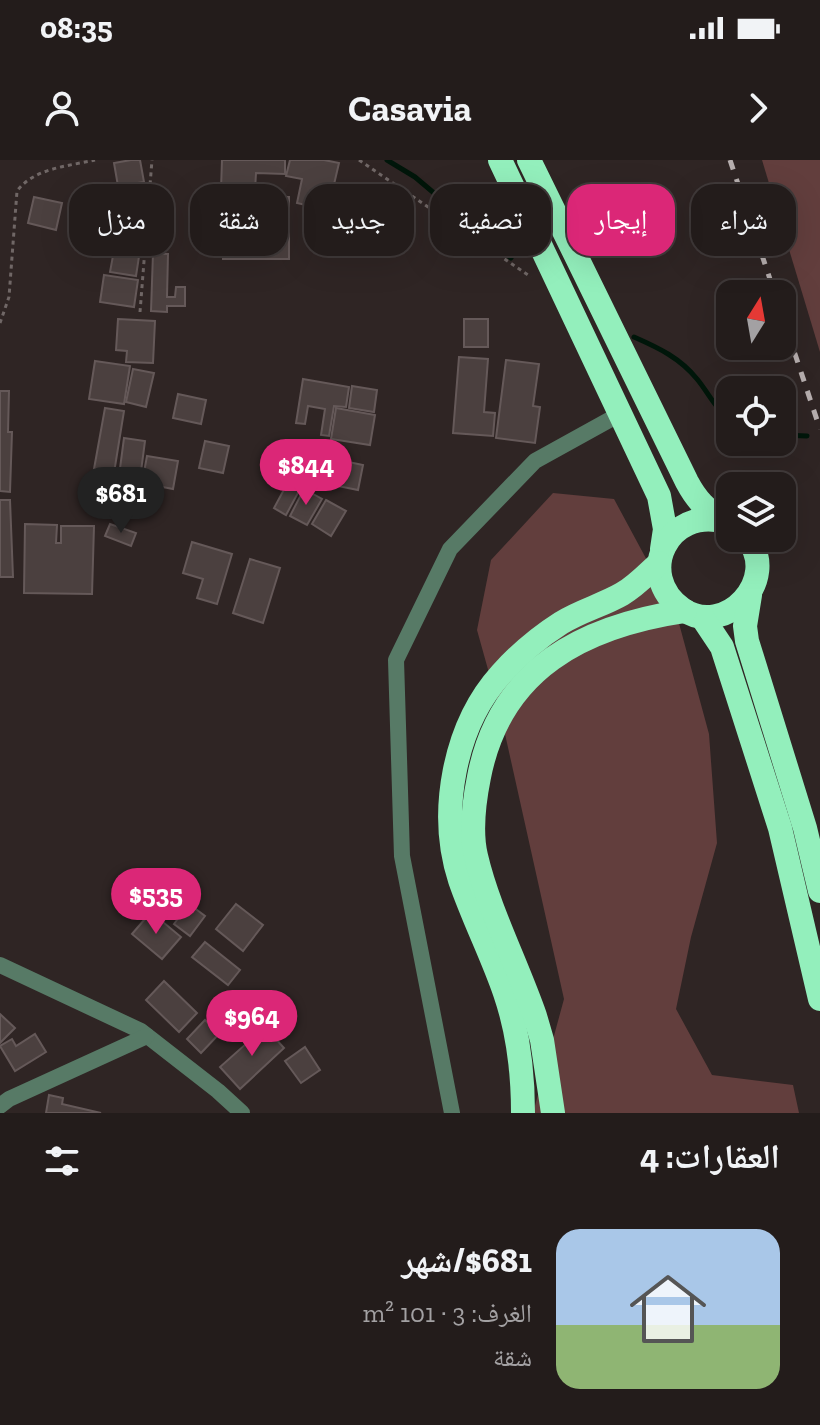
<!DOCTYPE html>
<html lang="ar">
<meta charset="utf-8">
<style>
:root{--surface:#231c1b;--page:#2f2928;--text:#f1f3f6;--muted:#a3a1a3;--line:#403a3a;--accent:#db2777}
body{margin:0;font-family:"Zilla Slab","Noto Naskh Arabic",serif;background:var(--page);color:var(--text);direction:rtl;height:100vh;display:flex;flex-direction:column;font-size:30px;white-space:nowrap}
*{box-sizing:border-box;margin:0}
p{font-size:26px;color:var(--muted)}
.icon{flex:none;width:44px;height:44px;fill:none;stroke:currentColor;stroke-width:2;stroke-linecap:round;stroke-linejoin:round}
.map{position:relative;height:953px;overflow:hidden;direction:ltr}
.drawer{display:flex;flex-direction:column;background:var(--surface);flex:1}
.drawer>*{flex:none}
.top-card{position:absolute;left:24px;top:24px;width:772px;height:72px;direction:rtl;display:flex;gap:16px}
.needle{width:52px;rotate:11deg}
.controls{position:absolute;left:716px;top:120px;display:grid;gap:16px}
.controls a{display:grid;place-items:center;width:80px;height:80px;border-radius:16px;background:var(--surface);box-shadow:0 8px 32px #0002,0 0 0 2px var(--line);font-size:40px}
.price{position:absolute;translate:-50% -68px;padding:0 18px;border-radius:28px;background:var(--accent);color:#fff;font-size:26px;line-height:52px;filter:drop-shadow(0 2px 4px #0008)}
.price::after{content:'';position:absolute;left:50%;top:48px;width:24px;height:18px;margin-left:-12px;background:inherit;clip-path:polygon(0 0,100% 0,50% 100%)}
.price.selected{background:#222;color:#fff}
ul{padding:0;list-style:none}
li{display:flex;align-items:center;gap:24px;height:200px;padding:0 40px}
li+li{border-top:2px solid var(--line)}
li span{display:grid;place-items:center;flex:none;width:224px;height:160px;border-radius:24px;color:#555}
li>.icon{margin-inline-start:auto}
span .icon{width:96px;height:96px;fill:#fffc;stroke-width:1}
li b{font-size:34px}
h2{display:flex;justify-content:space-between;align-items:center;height:96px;padding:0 40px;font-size:34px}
.pill{padding:0 28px;border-radius:24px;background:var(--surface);box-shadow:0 8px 32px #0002,0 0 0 2px var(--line);font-size:28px;line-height:72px}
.pill.selected{background:var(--accent);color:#fff}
.status{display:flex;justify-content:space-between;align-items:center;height:56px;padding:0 40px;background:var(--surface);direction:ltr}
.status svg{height:22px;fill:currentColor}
header{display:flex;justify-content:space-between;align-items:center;height:104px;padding:0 40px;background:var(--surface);font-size:36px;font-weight:700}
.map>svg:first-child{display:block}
.green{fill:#623e3d}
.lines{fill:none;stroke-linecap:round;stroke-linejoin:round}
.stream{stroke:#00160a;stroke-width:5}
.building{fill:#4b403f;stroke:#655959;stroke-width:2}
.path{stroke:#706766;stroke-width:3;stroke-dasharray:4 4;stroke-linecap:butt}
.street{stroke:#577a66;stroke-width:16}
.highway{stroke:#93efbc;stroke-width:24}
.rail{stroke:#b7afaf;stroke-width:5;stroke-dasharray:10 10;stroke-linecap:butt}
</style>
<div class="status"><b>08:35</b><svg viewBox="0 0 49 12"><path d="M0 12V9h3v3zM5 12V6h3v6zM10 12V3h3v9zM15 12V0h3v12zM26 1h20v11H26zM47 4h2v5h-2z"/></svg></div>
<header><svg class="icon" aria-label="forward" viewBox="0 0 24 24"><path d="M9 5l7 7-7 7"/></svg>Casavia<svg class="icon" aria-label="person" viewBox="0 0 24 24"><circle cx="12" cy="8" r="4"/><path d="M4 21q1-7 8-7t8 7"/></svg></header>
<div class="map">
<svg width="820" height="953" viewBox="0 0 820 953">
<rect width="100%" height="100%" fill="#2f2524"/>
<g class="green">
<polygon points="762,0 820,0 820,192"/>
<polygon points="553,333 614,339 677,456 709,574 717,683 691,777 676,849 712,915 793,925 799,953 533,953 564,839 501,556 477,470 491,400"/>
</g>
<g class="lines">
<g class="stream">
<polyline points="387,0 415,17 511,98"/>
<path d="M634,177C659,188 680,198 697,219C708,232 715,249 730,258"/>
<polyline points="782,275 807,276"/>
</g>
</g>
<g class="building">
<polygon points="131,0 140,0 144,22 118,26 114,3"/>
<polygon points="222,0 285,0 285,14 256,13 255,30 221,29"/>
<polygon points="290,0 324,0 339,3 328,50 297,43 302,19 286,16"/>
<polygon points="223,36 289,37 289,99 223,99"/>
<polygon points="34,37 62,43 56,70 28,63"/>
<polygon points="115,85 140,90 136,116 110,112"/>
<polygon points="153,93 168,94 167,137 175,137 176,127 185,127 185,146 167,146 167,152 151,151"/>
<polygon points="104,115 138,120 134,147 100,142"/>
<polygon points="118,159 155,161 153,203 126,202 127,191 116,190"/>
<rect x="464" y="159" width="24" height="28"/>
<polygon points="459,197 488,199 484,252 495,253 493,276 453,273"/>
<polygon points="506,200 539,204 533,246 540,247 535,283 496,278"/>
<polygon points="95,201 130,206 124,244 89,239"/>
<polygon points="133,209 154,213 146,247 126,242"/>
<polygon points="303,219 349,227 346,247 334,246 329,276 321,275 325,249 308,246 305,264 296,263"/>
<polygon points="352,226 377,230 374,252 349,248"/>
<polygon points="0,231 9,231 8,272 12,272 10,332 0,331"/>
<polygon points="178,234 206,240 201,264 173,258"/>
<polygon points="105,248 124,251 114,313 94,309"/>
<polygon points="336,248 375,255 370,285 331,279"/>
<polygon points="124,278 145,281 140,319 119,316"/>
<polygon points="205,281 229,286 223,313 199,308"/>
<polygon points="315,288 338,294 329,324 306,317"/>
<polygon points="147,296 178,301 173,329 142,323"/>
<polygon points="339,300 363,305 358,330 333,325"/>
<polygon points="287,324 299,331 286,355 274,348"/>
<polygon points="304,329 322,339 307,365 290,356"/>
<polygon points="0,340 10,340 13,417 0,417"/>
<polygon points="326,340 346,351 331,376 312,364"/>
<polygon points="25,364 57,365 56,383 61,383 61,366 94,366 92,434 24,433"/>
<polygon points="110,364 136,373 131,386 105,376"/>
<polygon points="192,382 232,394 217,444 197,438 203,419 183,413"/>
<polygon points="250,399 280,408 263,463 233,453"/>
<polygon points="189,744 205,756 190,776 174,764"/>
<polygon points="236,744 263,765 243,791 216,769"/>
<polygon points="151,752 181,777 162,799 132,774"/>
<polygon points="205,782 240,810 228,825 192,797"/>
<polygon points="164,821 197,853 179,872 146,840"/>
<polygon points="240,833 260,853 233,878 213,858"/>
<polygon points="0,854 15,868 0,883"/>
<polygon points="205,860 219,874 201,893 187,879"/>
<polygon points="265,867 284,888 240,929 220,907"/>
<polygon points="35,874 46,892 15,911 0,886 12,879 16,886"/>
<polygon points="305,887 320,910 301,923 285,901"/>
<polygon points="49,935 63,938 62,944 101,953 46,953"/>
</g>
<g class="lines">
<g class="path">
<polyline points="359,0 531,117"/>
<polyline points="140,152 152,0"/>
<path d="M0,163L9,137L17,31C34,8 69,6 95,0"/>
</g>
<g class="street">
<polyline points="0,805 141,871 218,931 242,953"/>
<polyline points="0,946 9,939 147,876"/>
<polyline points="452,953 402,696 396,500 450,389 535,301 620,254"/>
</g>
<g class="highway">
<polyline points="500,0 659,336 665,369 662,389"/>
<path d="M529,0L687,322C696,339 706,350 723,360"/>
<path d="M725,362C669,346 634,414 682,449C725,479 781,419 747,378"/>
<polyline points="750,435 745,466 747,481 805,668 820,731"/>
<polyline points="702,457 722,487 780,668 820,839"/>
<path d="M523,953C523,913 518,871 505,833C492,795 473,758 460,720C438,653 454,566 501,514C519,494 539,477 561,463C580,451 603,445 622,434C636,426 647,414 659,403"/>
<path d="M553,953L542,880L535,856C517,804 488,748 476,696C470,671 474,642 479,617C500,508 584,466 685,451"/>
</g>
<g class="rail">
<polyline points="730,0 775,134"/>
<polyline points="782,155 820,269"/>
</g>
</g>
</svg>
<div class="controls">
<a><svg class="needle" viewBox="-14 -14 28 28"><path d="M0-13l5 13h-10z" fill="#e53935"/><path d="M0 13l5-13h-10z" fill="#a3a1a3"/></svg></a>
<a><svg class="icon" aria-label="locate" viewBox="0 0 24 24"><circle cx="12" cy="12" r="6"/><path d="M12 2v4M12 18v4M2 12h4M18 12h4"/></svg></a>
<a><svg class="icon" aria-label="layers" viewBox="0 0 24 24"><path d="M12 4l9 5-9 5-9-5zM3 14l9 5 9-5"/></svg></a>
</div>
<b class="price" style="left:306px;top:347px">$844</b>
<b class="price selected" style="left:121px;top:375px">$681</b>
<b class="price" style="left:156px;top:776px">$535</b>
<b class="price" style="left:252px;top:898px">$964</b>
<div class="top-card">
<a class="pill">شراء</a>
<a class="pill selected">إيجار</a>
<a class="pill">تصفية</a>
<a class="pill">جديد</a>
<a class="pill">شقة</a>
<a class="pill">منزل</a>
</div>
</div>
<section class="drawer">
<h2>العقارات: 4<svg class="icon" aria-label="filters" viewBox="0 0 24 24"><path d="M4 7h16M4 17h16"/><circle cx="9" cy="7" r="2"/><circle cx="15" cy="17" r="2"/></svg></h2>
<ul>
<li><span style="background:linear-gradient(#a9c7e8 60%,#8fb573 0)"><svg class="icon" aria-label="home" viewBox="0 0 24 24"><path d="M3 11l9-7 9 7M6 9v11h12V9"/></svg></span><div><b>$681/شهر</b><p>الغرف: 3 · 101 m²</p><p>شقة</p></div></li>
</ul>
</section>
